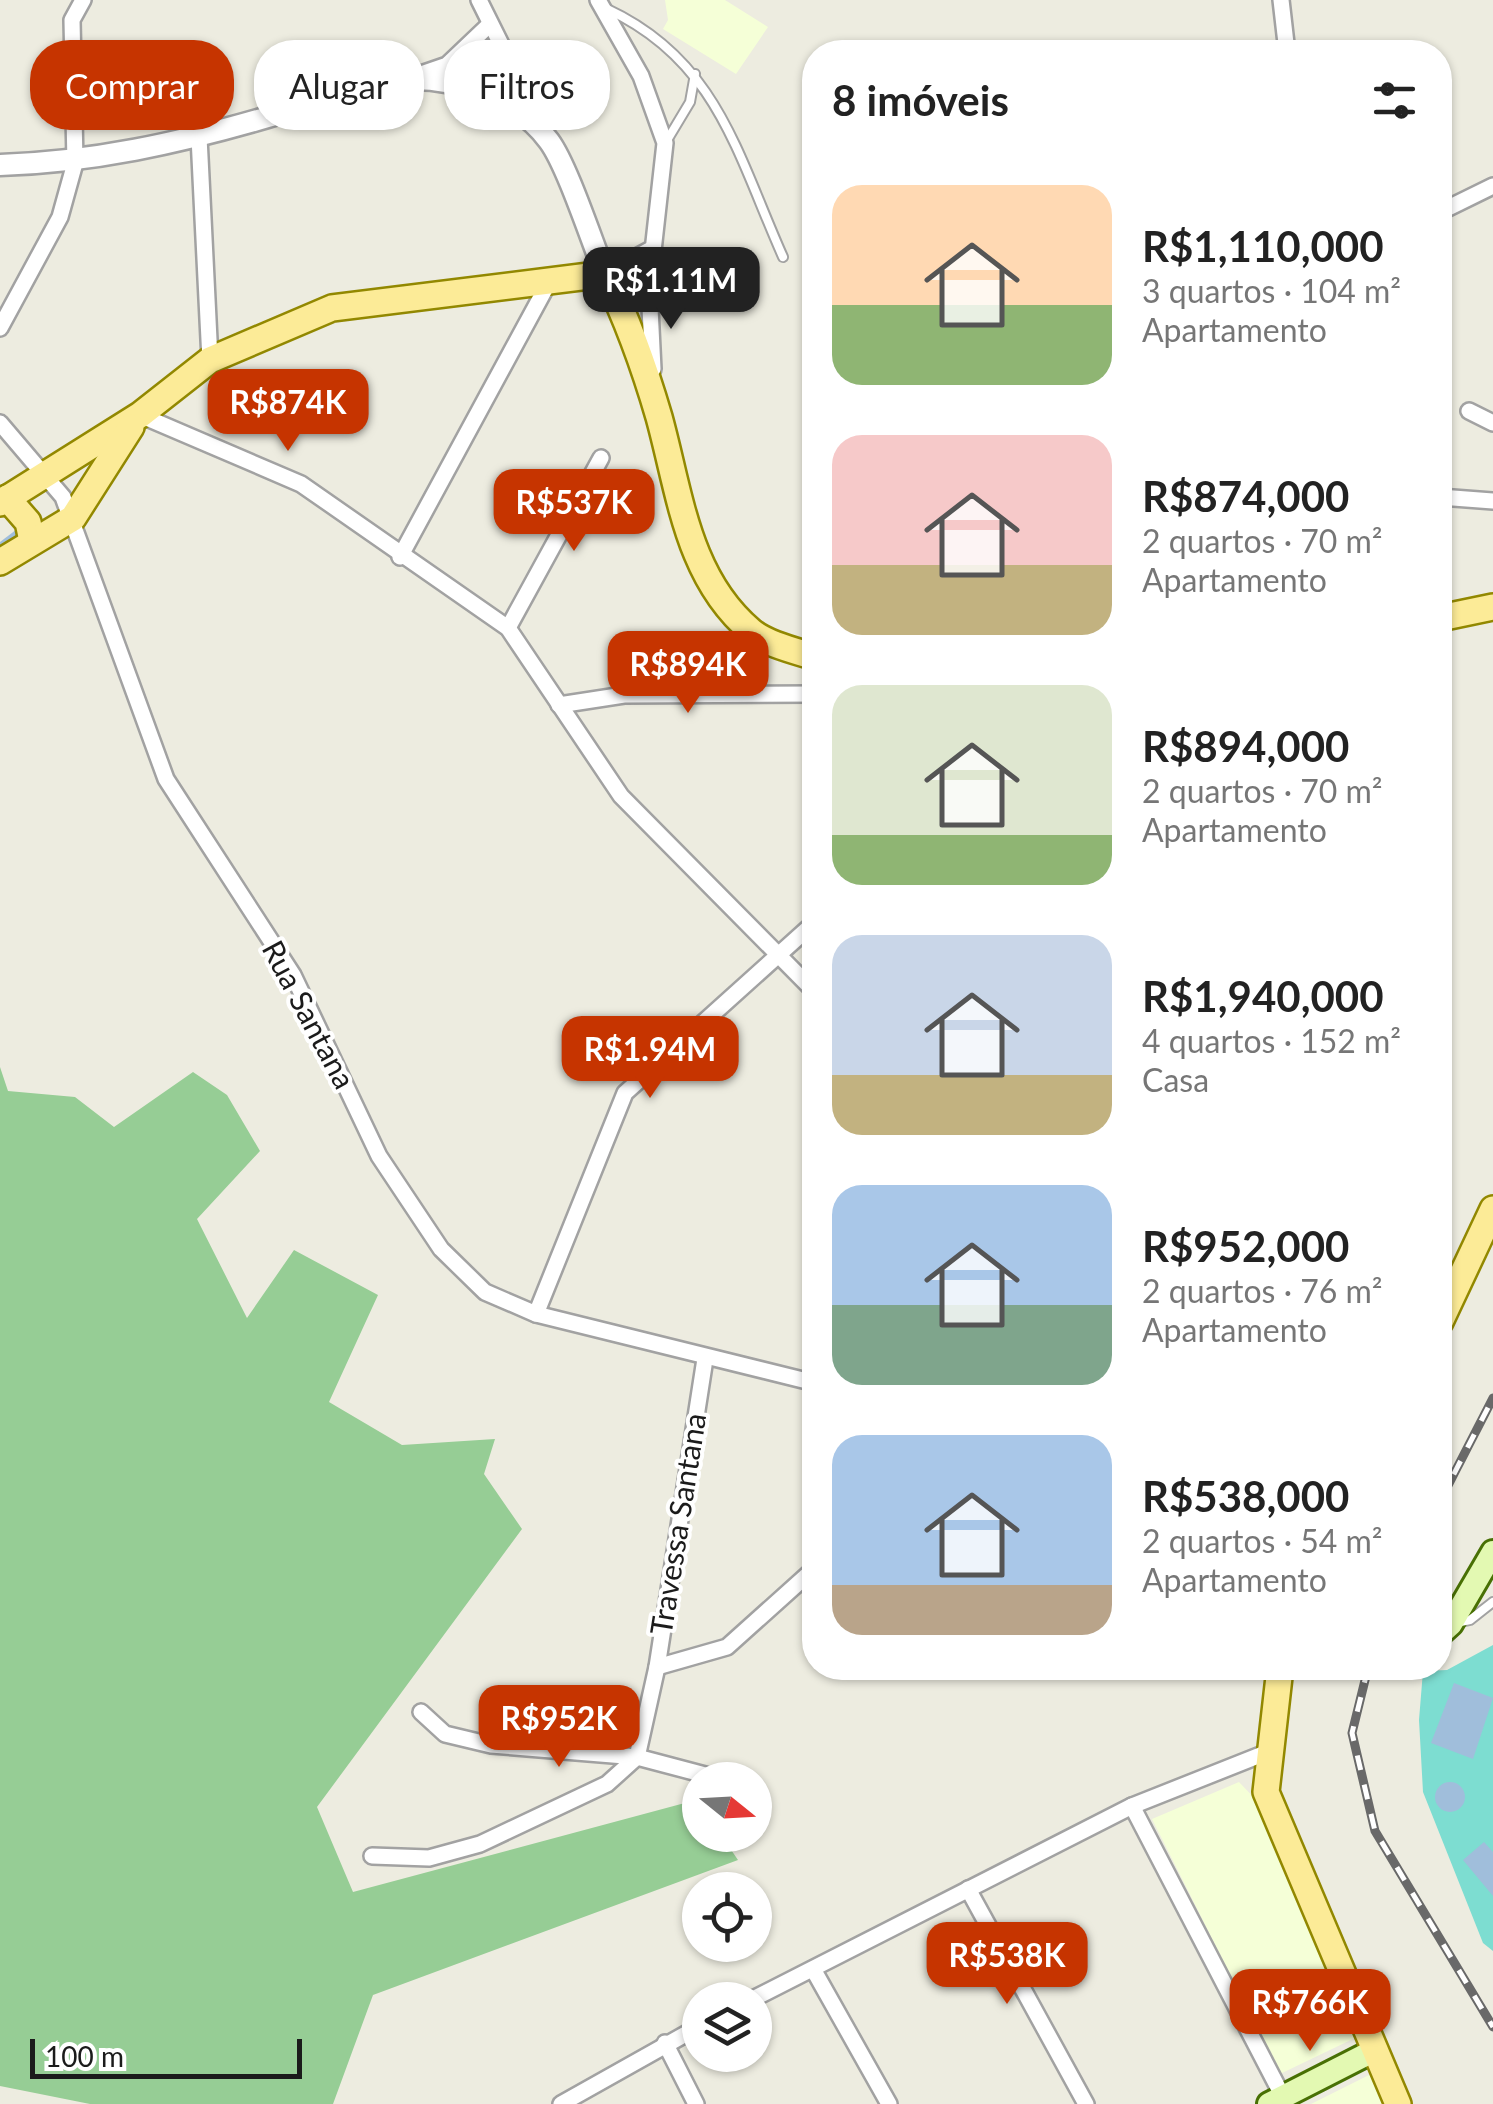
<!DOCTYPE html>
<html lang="pt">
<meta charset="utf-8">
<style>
:root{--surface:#fff;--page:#f6f6f6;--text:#222;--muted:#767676;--accent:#c63400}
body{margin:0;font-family:Lato,sans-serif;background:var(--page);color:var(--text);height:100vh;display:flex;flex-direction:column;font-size:38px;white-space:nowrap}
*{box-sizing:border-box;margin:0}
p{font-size:32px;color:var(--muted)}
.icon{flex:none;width:55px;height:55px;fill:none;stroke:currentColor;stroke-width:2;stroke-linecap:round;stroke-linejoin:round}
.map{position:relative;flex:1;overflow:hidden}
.sheet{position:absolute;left:802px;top:40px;width:650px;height:1640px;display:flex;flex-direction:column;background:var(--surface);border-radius:40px;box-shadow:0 2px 8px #0004}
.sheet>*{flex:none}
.banner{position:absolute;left:30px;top:40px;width:622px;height:90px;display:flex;gap:20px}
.needle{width:65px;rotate:108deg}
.fabs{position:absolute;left:682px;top:1762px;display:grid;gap:20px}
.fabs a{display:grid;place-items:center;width:90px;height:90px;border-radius:50%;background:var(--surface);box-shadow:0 2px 8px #0004;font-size:50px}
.scale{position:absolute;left:30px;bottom:25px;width:272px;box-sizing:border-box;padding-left:10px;border:5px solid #1b1b1b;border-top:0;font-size:28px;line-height:35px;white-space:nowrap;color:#1b1b1b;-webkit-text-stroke:8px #fff;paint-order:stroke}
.price{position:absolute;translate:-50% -85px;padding:0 22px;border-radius:20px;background:var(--accent);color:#fff;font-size:32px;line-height:65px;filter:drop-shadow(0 2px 5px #0008)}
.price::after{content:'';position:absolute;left:50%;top:60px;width:30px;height:22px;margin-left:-15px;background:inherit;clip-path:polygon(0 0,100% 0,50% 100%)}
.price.selected{background:#222;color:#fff}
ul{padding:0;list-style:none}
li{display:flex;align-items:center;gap:30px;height:250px;padding:0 30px}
li span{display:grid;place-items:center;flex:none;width:280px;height:200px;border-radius:30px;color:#555}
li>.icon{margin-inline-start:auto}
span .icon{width:120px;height:120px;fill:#fffc;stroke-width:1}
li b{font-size:42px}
h2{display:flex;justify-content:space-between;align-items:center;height:120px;padding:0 30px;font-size:42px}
.pill{padding:0 35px;border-radius:40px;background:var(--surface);box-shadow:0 2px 8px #0004;font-size:35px;line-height:90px}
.pill.selected{background:var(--accent);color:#fff}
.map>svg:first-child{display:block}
.education{fill:#f5ffd7}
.forest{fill:#96cd95}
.pitch{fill:#7dddd1}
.water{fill:#a0bedb}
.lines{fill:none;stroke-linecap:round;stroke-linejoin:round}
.stream{stroke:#a0bedb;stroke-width:5}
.service-casing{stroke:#a2a2a2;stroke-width:12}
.minor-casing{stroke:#a2a2a2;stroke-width:20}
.tertiary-casing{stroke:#a2a2a2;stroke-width:25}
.secondary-casing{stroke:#487004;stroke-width:28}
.primary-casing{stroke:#928800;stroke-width:30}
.service{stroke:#fff;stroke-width:8}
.minor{stroke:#fff;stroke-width:15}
.tertiary{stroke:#fff;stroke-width:20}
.secondary{stroke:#e3f9b2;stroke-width:22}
.primary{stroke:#fceb97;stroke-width:25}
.rail-casing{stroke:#696969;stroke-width:9}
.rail{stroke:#fff;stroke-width:5;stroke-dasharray:15;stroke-linecap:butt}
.labels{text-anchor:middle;stroke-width:8;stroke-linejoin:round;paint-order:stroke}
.street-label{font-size:30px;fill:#1b1b1b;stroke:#fff}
</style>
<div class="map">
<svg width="1493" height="2104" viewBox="0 0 1493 2104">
<rect width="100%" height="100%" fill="#edece0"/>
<g class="education">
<polygon points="665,0 725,0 768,27 736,74 663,29 668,20"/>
<polygon points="1239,1782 1259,1803 1357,2037 1280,2074 1152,1819"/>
<polygon points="1371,2074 1383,2104 1311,2104"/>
</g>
<polygon class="forest" points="0,1067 8,1091 75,1097 114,1127 193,1072 227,1095 260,1151 197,1219 247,1318 294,1250 378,1295 329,1402 402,1445 495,1439 484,1474 522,1529 317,1807 353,1892 696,1800 700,1835 721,1835 738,1860 373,1995 333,2104 90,2104 0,2086"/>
<polygon class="pitch" points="1493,1645 1493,1951 1483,1943 1423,1792 1419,1720 1423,1671 1447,1670"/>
<g class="water">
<polygon points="1454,1683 1493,1698 1473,1759 1431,1743"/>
<circle cx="1450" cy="1797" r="15"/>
<polygon points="1484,1842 1493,1852 1493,1896 1463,1860"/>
</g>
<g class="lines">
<polyline class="stream" points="0,545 16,533"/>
<g class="service-casing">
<g id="service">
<path d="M607,9C717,60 737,154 783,257"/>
<polyline points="666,142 690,102 695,74"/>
<polyline points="1456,1623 1470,1620 1493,1602"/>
</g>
</g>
<g class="minor-casing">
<g id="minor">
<polyline points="479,0 543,129"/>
<polyline points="598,0 641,76 665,143 649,287 653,369"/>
<polyline points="1281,0 1287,52"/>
<polyline points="415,76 447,65 488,26"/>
<polyline points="199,137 210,360"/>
<polyline points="1440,212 1493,186"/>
<polyline points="605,274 653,248"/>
<polyline points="0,328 60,217 75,163 72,20 83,0"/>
<polyline points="1469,411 1493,423"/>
<polyline points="140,415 301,484 508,628 621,796 815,992"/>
<polyline points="0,423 63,497 166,779 293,975 379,1156 441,1249 485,1292 536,1314 815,1383"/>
<polyline points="1440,497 1493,501"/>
<polyline points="400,557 549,282"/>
<polyline points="508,628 601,458"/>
<polyline points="559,705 624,695 815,694"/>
<polyline points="536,1314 625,1093 815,922"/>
<polyline points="657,1667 727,1647 815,1568"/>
<polyline points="421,1712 445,1734 491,1745 637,1757 724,1780"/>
<polyline points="1132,1806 1283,2097"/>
<polyline points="372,1856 429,1858 480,1844 607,1784 637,1757 657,1667 705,1359"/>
<polyline points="968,1889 1086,2104"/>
<polyline points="813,1969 889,2104"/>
<polyline points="751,2000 1132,1806 1268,1752"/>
<polyline points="665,2043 696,2104"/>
<polyline points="561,2104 700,2026"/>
</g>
</g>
<g class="tertiary-casing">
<path id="tertiary" d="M0,165C93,162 179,143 268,117C308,105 368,79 408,79C459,78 517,98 549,141C567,165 592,242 605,274"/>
</g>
<g class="secondary-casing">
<g id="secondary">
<polyline points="1440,1634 1451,1624 1493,1552"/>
<polyline points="1269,2104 1375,2050"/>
</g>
</g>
<g class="primary-casing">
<g id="primary">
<polyline points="7,498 28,522 32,541"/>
<path d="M0,503L140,415L210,360L332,308L605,274C627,319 645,369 659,417C680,493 687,577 751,631C766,644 796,651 815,657"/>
<polyline points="0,562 73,518 131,427"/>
<polyline points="1440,618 1493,607"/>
<polyline points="1440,1322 1493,1209"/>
<polyline points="1280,1668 1266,1792 1398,2104"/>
</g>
</g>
<use href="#service" class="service"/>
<use href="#minor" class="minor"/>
<use href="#tertiary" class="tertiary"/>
<use href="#secondary" class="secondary"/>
<use href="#primary" class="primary"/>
<g class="rail-casing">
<g id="rail">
<polyline points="1440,1501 1493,1398"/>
<polyline points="1368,1668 1352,1733 1375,1831 1493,2027"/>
</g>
</g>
<use href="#rail" class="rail"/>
</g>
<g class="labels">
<g class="street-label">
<text transform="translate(308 1015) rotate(62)" y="10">Rua Santana</text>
<text transform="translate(679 1524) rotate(-81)" y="10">Travessa Santana</text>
</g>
</g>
</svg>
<div class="fabs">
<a><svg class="needle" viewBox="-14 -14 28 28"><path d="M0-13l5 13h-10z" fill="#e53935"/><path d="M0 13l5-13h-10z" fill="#767676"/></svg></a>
<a><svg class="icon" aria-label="locate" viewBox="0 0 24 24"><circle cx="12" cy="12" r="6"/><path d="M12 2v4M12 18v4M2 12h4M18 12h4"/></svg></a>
<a><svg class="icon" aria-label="layers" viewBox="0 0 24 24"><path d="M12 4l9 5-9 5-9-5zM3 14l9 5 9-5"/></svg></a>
</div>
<div class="scale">100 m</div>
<b class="price selected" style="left:671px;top:332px">R$1.11M</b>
<b class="price" style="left:288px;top:454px">R$874K</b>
<b class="price" style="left:574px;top:554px">R$537K</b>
<b class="price" style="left:688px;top:716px">R$894K</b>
<b class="price" style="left:650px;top:1101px">R$1.94M</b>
<b class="price" style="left:559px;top:1770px">R$952K</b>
<b class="price" style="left:1007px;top:2007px">R$538K</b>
<b class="price" style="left:1310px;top:2054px">R$766K</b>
<div class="banner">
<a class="pill selected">Comprar</a>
<a class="pill">Alugar</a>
<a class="pill">Filtros</a>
</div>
<section class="sheet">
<h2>8 imóveis<svg class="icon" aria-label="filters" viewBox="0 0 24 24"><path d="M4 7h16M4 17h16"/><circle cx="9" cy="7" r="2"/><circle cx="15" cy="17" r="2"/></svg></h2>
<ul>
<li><span style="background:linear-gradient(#ffd9b3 60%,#8fb573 0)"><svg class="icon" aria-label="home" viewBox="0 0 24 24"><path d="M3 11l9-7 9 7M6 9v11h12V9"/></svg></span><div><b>R$1,110,000</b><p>3 quartos · 104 m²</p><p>Apartamento</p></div></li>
<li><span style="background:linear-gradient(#f6c9c9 65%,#c2b280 0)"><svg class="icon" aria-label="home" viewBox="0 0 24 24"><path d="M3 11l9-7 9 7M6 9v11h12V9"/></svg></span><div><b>R$874,000</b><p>2 quartos · 70 m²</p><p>Apartamento</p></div></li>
<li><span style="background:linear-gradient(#dfe7d0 75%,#8fb573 0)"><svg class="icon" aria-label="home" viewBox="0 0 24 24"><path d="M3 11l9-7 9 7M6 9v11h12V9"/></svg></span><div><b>R$894,000</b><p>2 quartos · 70 m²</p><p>Apartamento</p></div></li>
<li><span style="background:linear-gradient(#c9d6e8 70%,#c2b280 0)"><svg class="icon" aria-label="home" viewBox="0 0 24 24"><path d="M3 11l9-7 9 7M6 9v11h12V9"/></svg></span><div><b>R$1,940,000</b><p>4 quartos · 152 m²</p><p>Casa</p></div></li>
<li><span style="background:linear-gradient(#a9c7e8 60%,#7fa58c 0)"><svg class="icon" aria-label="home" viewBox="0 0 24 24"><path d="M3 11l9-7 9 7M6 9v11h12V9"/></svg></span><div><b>R$952,000</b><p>2 quartos · 76 m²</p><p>Apartamento</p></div></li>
<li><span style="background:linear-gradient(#a9c7e8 75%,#b9a48a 0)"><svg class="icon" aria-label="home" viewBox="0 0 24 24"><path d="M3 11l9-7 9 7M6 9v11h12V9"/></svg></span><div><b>R$538,000</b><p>2 quartos · 54 m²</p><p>Apartamento</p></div></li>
</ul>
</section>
</div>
